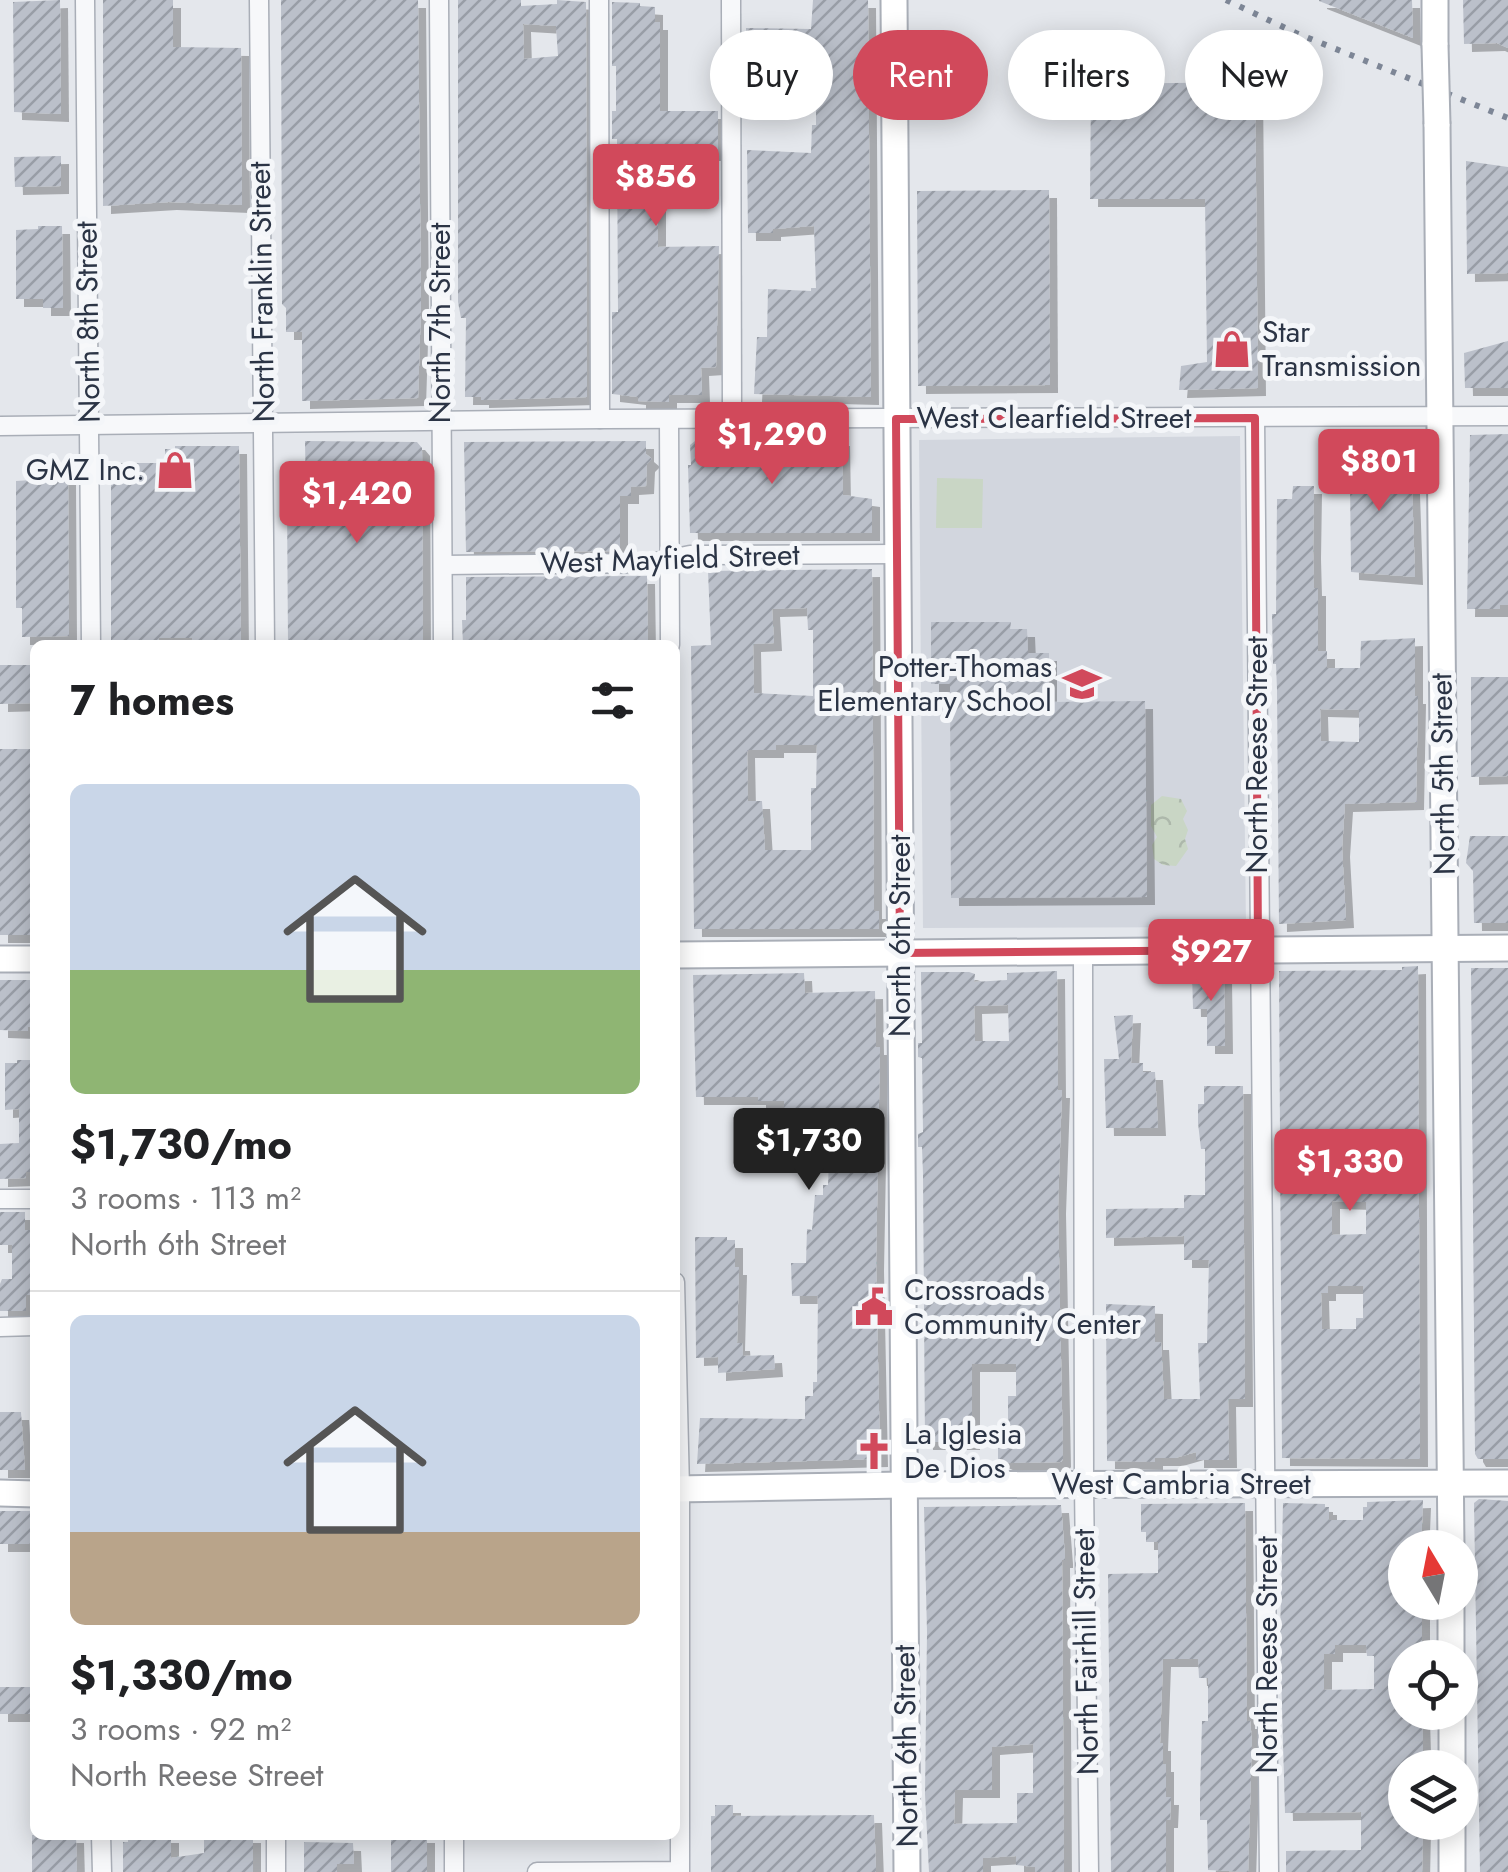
<!DOCTYPE html>
<meta charset="utf-8">
<style>
:root{--surface:#fff;--page:#f6f6f6;--text:#202124;--muted:#757577;--line:#e0e0e0;--accent:#d1495b}
body{margin:0;font-family:Jost,sans-serif;background:var(--page);color:var(--text);height:100vh;display:flex;flex-direction:column;font-size:38px;white-space:nowrap}
*{box-sizing:border-box;margin:0}
p{font-size:32px;color:var(--muted)}
.icon{flex:none;width:55px;height:55px;fill:none;stroke:currentColor;stroke-width:2;stroke-linecap:round;stroke-linejoin:round}
.map{position:relative;flex:1;overflow:hidden}
.panel{position:absolute;left:30px;top:640px;width:650px;height:1200px;display:flex;flex-direction:column;background:var(--surface);border-radius:15px;box-shadow:0 5px 25px #0003}
.panel>*{flex:none}
.guide{position:absolute;left:710px;top:30px;width:648px;height:90px;display:flex;gap:20px}
.needle{width:65px;rotate:350deg}
.fabs{position:absolute;left:1388px;top:1530px;display:grid;gap:20px}
.fabs a{display:grid;place-items:center;width:90px;height:90px;border-radius:50%;background:var(--surface);box-shadow:0 5px 25px #0003;font-size:50px}
.price{position:absolute;translate:-50% -85px;padding:0 22px;border-radius:10px;background:var(--accent);color:#fff;font-size:32px;line-height:65px;filter:drop-shadow(0 2px 5px #0008)}
.price::after{content:'';position:absolute;left:50%;top:60px;width:30px;height:22px;margin-left:-15px;background:inherit;clip-path:polygon(0 0,100% 0,50% 100%)}
.price.current{background:#222;color:#fff}
ul{padding:0;list-style:none}
li{display:grid;align-content:center;gap:20px;height:530px;padding:0 40px}
li+li{border-top:2px solid var(--line)}
li span{display:grid;place-items:center;height:310px;border-radius:15px;color:#555}
li>.icon{margin-inline-start:auto}
span .icon{width:180px;height:180px;fill:#fffc;stroke-width:1}
li b{font-size:42px}
h2{display:flex;justify-content:space-between;align-items:center;height:120px;padding:0 40px;font-size:42px}
.chip{padding:0 35px;border-radius:45px;background:var(--surface);box-shadow:0 5px 25px #0003;font-size:35px;line-height:90px}
.chip.current{background:var(--accent);color:#fff}
.map>svg:first-child{display:block}
.built{fill:#d2d6de}
.grass{fill:#c9d6c5}
.forest{fill:url(#forest-crowns)}
.building{fill:url(#building-hatch);fill-rule:evenodd;filter:url(#shadow)}
.lines{fill:none;stroke-linecap:round;stroke-linejoin:round}
.street-casing{stroke:#a9aeb7;stroke-width:21}
.secondary-casing{stroke:#a9aeb7;stroke-width:29}
.street{stroke:#f7f8fa;stroke-width:18}
.secondary{stroke:#fff;stroke-width:25}
.rail{stroke:#7d8696;stroke-width:6;stroke-dasharray:5 10;stroke-linecap:butt}
.secondary-bridge-casing{stroke:#a9aeb7;stroke-width:29;stroke-linecap:butt}
.secondary-bridge{stroke:#fff;stroke-width:25}
.marked{fill:none;stroke:#d1495b;stroke-width:8;stroke-linejoin:round}
.labels{text-anchor:middle;stroke-width:10;stroke-linejoin:round;paint-order:stroke}
.street-label{font-size:30px;fill:#2b3445;stroke:#f4f6f9}
.poi-label{font-size:30px;fill:#2b3445;stroke:#f4f6f9;text-anchor:start}
</style>
<div class="map">
<svg width="1508" height="1872" viewBox="0 0 1508 1872">
<defs>
<pattern id="forest-crowns" width="20" height="18" patternUnits="userSpaceOnUse" patternTransform="scale(2.5)"><rect width="20" height="18" fill="#c9d6c5"/><path d="M2 6a3 3 0 1 1 6 0M12 15a3 3 0 1 1 6 0" fill="none" stroke="#adb8ab"/></pattern>
<pattern id="building-hatch" width="6" height="6" patternUnits="userSpaceOnUse" patternTransform="scale(2.5)"><rect width="6" height="6" fill="#bbc0ca"/><path d="M-1 1l2-2M0 6l6-6M5 7l2-2" fill="none" stroke="#989da6"/></pattern>
<filter id="shadow"><feDropShadow dx="8" dy="8" stdDeviation="0" flood-color="#0004"/></filter>
</defs>
<rect width="100%" height="100%" fill="#e4e7ec"/>
<polygon class="built" points="1240,436 1246,927 923,928 919,440"/>
<polygon class="grass" points="937,478 983,479 982,528 936,528"/>
<polygon class="forest" points="1162,796 1181,799 1187,811 1183,819 1188,830 1185,839 1188,849 1176,866 1163,865 1154,859 1152,845 1157,837 1151,826 1151,805"/>
<g class="building">
<polygon points="60,0 61,114 14,112 13,2"/>
<polygon points="103,0 173,0 173,47 241,48 242,205 169,202 103,206"/>
<polygon points="281,0 418,0 421,304 418,398 302,401 302,332 286,332 286,308 282,304"/>
<path d="M458,0H521V6L557,4V0L586,2L587,397L481,400V397H465L466,318H461L458,302ZM523,24L556,26L558,56L524,59Z"/>
<polygon points="813,0 868,0 871,397 754,394 757,337 767,337 768,289 811,291 811,288 816,288 814,226 773,229 773,233 748,233 747,150 811,153 812,125 816,125 816,91 746,97 746,28 811,29"/>
<polygon points="1319,0 1412,0 1413,38 1319,1"/>
<polygon points="1463,0 1508,0 1508,48 1497,43 1464,44"/>
<polygon points="612,2 640,3 640,6 655,7 655,22 660,22 660,111 718,111 718,153 666,153 665,178 658,178 658,247 719,246 716,367 701,368 702,395 669,395 669,402 638,401 638,397 612,394 612,312 618,312 617,139 612,139 612,111 616,111 616,66 612,66"/>
<polygon points="1255,82 1258,388 1179,390 1181,366 1207,362 1205,199 1090,199 1091,84"/>
<polygon points="61,156 61,186 15,187 14,157"/>
<polygon points="1466,161 1508,167 1508,273 1467,274"/>
<polygon points="1049,190 1050,385 918,386 917,191"/>
<polygon points="38,226 62,226 63,308 43,308 43,299 16,299 16,230 38,229"/>
<polygon points="1508,341 1508,388 1465,388 1464,353"/>
<polygon points="1508,434 1508,605 1500,605 1500,609 1467,609 1470,435"/>
<polygon points="700,437 842,438 843,495 872,499 872,533 690,533 688,465 691,465 690,445"/>
<polygon points="305,441 417,442 422,448 423,645 288,645 287,501 288,498 306,498"/>
<polygon points="646,441 646,454 652,459 647,464 646,486 631,487 631,496 620,496 620,551 466,552 464,442"/>
<polygon points="175,446 239,446 241,645 192,645 192,638 159,638 159,645 111,645 111,463 165,463 165,449 175,449"/>
<polygon points="1388,456 1411,456 1415,577 1351,572 1350,479 1322,476 1324,460 1388,459"/>
<polygon points="32,476 68,476 69,636 22,637 22,608 16,608 16,481 32,480"/>
<path d="M1293,486H1314L1313,551L1314,588H1318V651H1327V668H1360L1361,641L1415,638V696H1418L1416,802L1345,804L1342,849L1346,920L1279,924L1277,690L1276,664H1273L1272,614H1276L1277,499H1292ZM1320,709L1359,710V742L1321,741Z"/>
<path d="M872,569L874,911H879V929H694L691,646L711,645L708,571ZM807,608L808,630H813V696L754,693L753,644L774,643L772,609ZM776,745H817L816,788H811V850H765L762,801H748L747,750H776Z"/>
<polygon points="647,576 648,645 463,645 462,620 466,620 466,577"/>
<polygon points="931,622 1011,622 1010,629 1027,629 1028,653 1049,653 1049,702 1145,701 1147,897 951,898 950,684 931,684"/>
<polygon points="0,665 35,665 35,703 0,704"/>
<polygon points="1471,677 1508,677 1508,776 1471,777"/>
<rect x="0" y="749" width="35" height="186"/>
<polygon points="1470,836 1508,836 1508,923 1474,923 1473,871 1466,863"/>
<path d="M1418,966L1420,1459L1282,1458L1279,971L1402,970V967ZM1332,1201L1366,1202V1234L1332,1235ZM1328,1286H1363V1318H1356V1329H1322L1321,1293H1328Z"/>
<polygon points="1471,968 1508,968 1508,1459 1478,1459 1475,1454"/>
<path d="M1057,971L1058,1090H1062L1058,1206L1063,1459L1061,1462L1007,1463L998,1459V1428L1008,1427V1396H1016V1364H972V1442H925L923,1174L922,1147H918V1134L923,1132L922,1058L918,1057V1043H922L921,972H969L975,974L974,982L1007,980V973ZM1008,1005L1009,1041H975L974,1006Z"/>
<polygon points="1192,972 1224,972 1225,1046 1207,1046 1207,1009 1193,1009"/>
<polygon points="804,973 805,993 875,991 876,1047 880,1047 876,1263 880,1459 697,1464 700,1418 805,1419 805,1396 813,1396 813,1382 817,1382 818,1296 792,1296 791,1263 806,1263 807,1229 812,1230 815,1195 823,1195 823,1185 828,1185 830,1133 784,1133 784,1101 758,1101 758,1097 696,1097 693,975"/>
<polygon points="0,980 35,980 35,1027 28,1027 28,1031 0,1030"/>
<polygon points="1133,1015 1131,1063 1143,1063 1143,1072 1155,1072 1158,1128 1106,1128 1104,1059 1119,1059 1114,1016"/>
<polygon points="17,1060 35,1060 35,1172 26,1172 26,1178 0,1179 0,1144 19,1143 19,1109 5,1110 5,1063 17,1063"/>
<polygon points="1204,1086 1243,1086 1245,1399 1228,1399 1229,1460 1196,1460 1196,1452 1175,1458 1155,1458 1155,1462 1107,1461 1106,1304 1155,1306 1155,1342 1161,1342 1164,1399 1200,1399 1198,1343 1207,1343 1209,1260 1184,1260 1184,1236 1106,1238 1106,1209 1184,1208 1184,1195 1205,1195 1205,1149 1201,1149 1198,1123 1198,1104 1204,1104"/>
<polygon points="0,1212 25,1212 25,1230 35,1230 35,1295 26,1295 26,1311 0,1311 0,1284 2,1279 12,1279 12,1245 0,1245"/>
<polygon points="695,1237 727,1237 727,1240 735,1240 735,1267 739,1267 737,1343 742,1343 743,1356 774,1355 775,1369 718,1373 718,1357 696,1358"/>
<polygon points="0,1412 21,1412 25,1470 0,1470"/>
<polygon points="1479,1499 1508,1501 1508,1872 1480,1872 1474,1503"/>
<path d="M1423,1500L1421,1548H1405V1602H1422V1658H1405V1712H1422L1423,1746V1768H1405V1822H1423L1422,1872H1286V1851L1361,1850V1812L1285,1813L1280,1637L1283,1503L1325,1504V1507H1329V1520H1363V1507H1367V1502ZM1335,1645H1366L1367,1656H1374V1689L1324,1690V1654H1335Z"/>
<polygon points="1245,1503 1247,1721 1250,1721 1252,1740 1248,1872 1208,1870 1207,1820 1200,1820 1200,1796 1202,1721 1208,1721 1208,1678 1199,1678 1198,1659 1163,1659 1160,1743 1163,1743 1163,1764 1166,1764 1166,1797 1171,1797 1170,1820 1166,1820 1166,1872 1111,1872 1108,1574 1158,1573 1158,1542 1146,1542 1146,1532 1141,1532 1141,1504"/>
<path d="M1061,1505L1065,1556V1560H1062L1064,1872H1035V1867L1016,1865V1856L983,1858V1872H929L925,1794L927,1632L924,1507ZM1033,1744V1793H1017V1823L954,1824L955,1790H992V1747Z"/>
<rect x="0" y="1511" width="35" height="33"/>
<rect x="0" y="1687" width="35" height="27"/>
<polygon points="715,1805 733,1805 733,1816 874,1815 876,1872 711,1872 711,1816 715,1816"/>
<polygon points="32,1835 76,1835 77,1872 32,1872"/>
<polygon points="128,1835 171,1835 171,1858 204,1853 204,1835 253,1835 253,1872 123,1872 123,1842 128,1842"/>
<rect x="391" y="1835" width="36" height="37"/>
<polygon points="304,1842 353,1843 354,1864 337,1864 337,1872 304,1872"/>
</g>
<g class="lines">
<g class="street-casing">
<g id="street">
<polyline points="85,0 91,645"/>
<polyline points="259,0 265,645"/>
<polyline points="439,0 443,645"/>
<polyline points="599,0 600,419"/>
<polyline points="731,0 732,419"/>
<polyline points="1255,418 1269,1872"/>
<polyline points="669,419 670,645"/>
<polyline points="0,426 600,419 1508,416"/>
<polyline points="443,565 651,563 690,555 897,554"/>
<polyline points="1083,953 1084,1485 1089,1872"/>
<polyline points="0,1199 35,1199"/>
<polyline points="0,1327 35,1326"/>
<polyline points="101,1835 102,1872"/>
<polyline points="276,1835 276,1872"/>
<polyline points="454,1835 454,1872"/>
<polyline points="537,1872 680,1871 680,1489 675,1282"/>
</g>
</g>
<g class="secondary-casing">
<g id="secondary">
<polyline points="894,0 907,1872"/>
<polyline points="1435,45 1435,0"/>
<polyline points="1437,124 1451,1548"/>
<polyline points="675,955 1508,948"/>
<polyline points="0,959 35,959"/>
<polyline points="675,1489 903,1485 1508,1483"/>
<polyline points="0,1493 35,1494"/>
<polyline points="1451,1602 1451,1658"/>
<polyline points="1452,1712 1452,1768"/>
<polyline points="1452,1822 1452,1872"/>
</g>
</g>
<use href="#street" class="street"/>
<use href="#secondary" class="secondary"/>
<polyline class="rail" points="1226,0 1296,33 1508,118"/>
<g class="secondary-bridge-casing">
<polyline id="secondary-bridge" points="1435,45 1437,124"/>
</g>
<use href="#secondary-bridge" class="secondary-bridge"/>
</g>
<path class="marked" d="M1255,418L1258,950L900,953L896,419Z"/>
<defs>
<g id="shop-bare" transform="scale(3)"><path d="M-5-2.5h2.3a2.7 3.5 0 0 1 5.4 0H5L5.5 6h-11ZM-1.5-2.5h3a1.5 2.3 0 0 0-3 0Z" fill="#d1495b" stroke="#f4f6f9" stroke-width="2.5" paint-order="stroke"/></g>
<g id="school-bare" transform="scale(3)"><path d="M0-5L7-2L0 1L-7-2ZM-4 1L0 2.5L4 1V4Q0 6-4 4Z" fill="#d1495b" stroke="#f4f6f9" stroke-width="2.5" paint-order="stroke"/></g>
<g id="civic-bare" transform="scale(3)"><path d="M-.6-6.5H3V-4.5H.6V-3L4-1V1h2V6H-6V1h2V-1L-.6-3ZM-1.2 2.5V6h2.4V2.5Z" fill="#d1495b" stroke="#f4f6f9" stroke-width="2.5" paint-order="stroke"/></g>
<g id="church-bare" transform="scale(3)"><path d="M-1.2-6h2.4v3.5h3.3v2.4h-3.3V6h-2.4V-.1h-3.3v-2.4h3.3Z" fill="#d1495b" stroke="#f4f6f9" stroke-width="2.5" paint-order="stroke"/></g>
</defs>
<g fill-rule="evenodd">
<use href="#shop-bare" x="1232" y="349"/>
<use href="#shop-bare" x="175" y="470"/>
<use href="#school-bare" x="1082" y="684"/>
<use href="#civic-bare" x="874" y="1307"/>
<use href="#church-bare" x="874" y="1451"/>
</g>
<g class="labels">
<g class="street-label">
<text transform="translate(262 292) rotate(-91)" y="10">North Franklin Street</text>
<text transform="translate(88 322) rotate(-91)" y="10">North 8th Street</text>
<text transform="translate(440 323) rotate(-90)" y="10">North 7th Street</text>
<text x="1054" y="428">West Clearfield Street</text>
<text transform="translate(670 559) rotate(-2)" y="10">West Mayfield Street</text>
<text transform="translate(1257 755) rotate(-90)" y="10">North Reese Street</text>
<text transform="translate(1443 774) rotate(-91)" y="10">North 5th Street</text>
<text transform="translate(900 936) rotate(-90)" y="10">North 6th Street</text>
<text x="1181" y="1494">West Cambria Street</text>
<text transform="translate(1086 1652) rotate(-91)" y="10">North Fairhill Street</text>
<text transform="translate(1267 1655) rotate(-90)" y="10">North Reese Street</text>
<text transform="translate(906 1746) rotate(-91)" y="10">North 6th Street</text>
</g>
<g class="poi-label">
<text x="1262" y="342">Star<tspan x="1262" dy="34">Transmission</tspan></text>
<text x="145" y="480" text-anchor="end">GMZ Inc.</text>
<text x="1052" y="677" text-anchor="end">Potter-Thomas<tspan x="1052" dy="34">Elementary School</tspan></text>
<text x="904" y="1300">Crossroads<tspan x="904" dy="34">Community Center</tspan></text>
<text x="904" y="1444">La Iglesia<tspan x="904" dy="34">De Dios</tspan></text>
</g>
</g>
</svg>
<div class="fabs">
<a><svg class="needle" viewBox="-14 -14 28 28"><path d="M0-13l5 13h-10z" fill="#e53935"/><path d="M0 13l5-13h-10z" fill="#757577"/></svg></a>
<a><svg class="icon" aria-label="locate" viewBox="0 0 24 24"><circle cx="12" cy="12" r="6"/><path d="M12 2v4M12 18v4M2 12h4M18 12h4"/></svg></a>
<a><svg class="icon" aria-label="layers" viewBox="0 0 24 24"><path d="M12 4l9 5-9 5-9-5zM3 14l9 5 9-5"/></svg></a>
</div>
<b class="price" style="left:656px;top:229px">$856</b>
<b class="price" style="left:772px;top:487px">$1,290</b>
<b class="price" style="left:1379px;top:514px">$801</b>
<b class="price" style="left:357px;top:546px">$1,420</b>
<b class="price" style="left:1211px;top:1004px">$927</b>
<b class="price current" style="left:809px;top:1193px">$1,730</b>
<b class="price" style="left:1350px;top:1214px">$1,330</b>
<div class="guide">
<a class="chip">Buy</a>
<a class="chip current">Rent</a>
<a class="chip">Filters</a>
<a class="chip">New</a>
</div>
<section class="panel">
<h2>7 homes<svg class="icon" aria-label="filters" viewBox="0 0 24 24"><path d="M4 7h16M4 17h16"/><circle cx="9" cy="7" r="2"/><circle cx="15" cy="17" r="2"/></svg></h2>
<ul>
<li><span style="background:linear-gradient(#c9d6e8 60%,#8fb573 0)"><svg class="icon" aria-label="home" viewBox="0 0 24 24"><path d="M3 11l9-7 9 7M6 9v11h12V9"/></svg></span><div><b>$1,730/mo</b><p>3 rooms · 113 m²</p><p>North 6th Street</p></div></li>
<li><span style="background:linear-gradient(#c9d6e8 70%,#b9a48a 0)"><svg class="icon" aria-label="home" viewBox="0 0 24 24"><path d="M3 11l9-7 9 7M6 9v11h12V9"/></svg></span><div><b>$1,330/mo</b><p>3 rooms · 92 m²</p><p>North Reese Street</p></div></li>
</ul>
</section>
</div>
